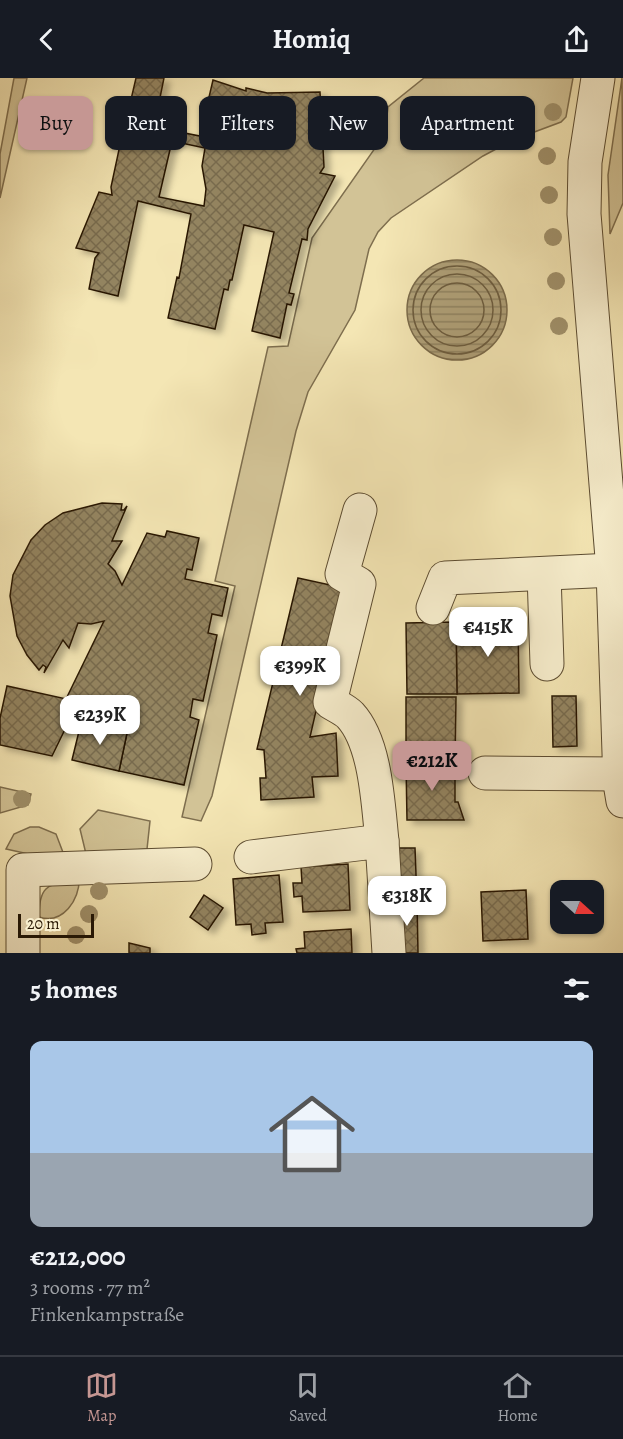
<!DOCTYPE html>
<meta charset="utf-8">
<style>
:root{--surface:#171b24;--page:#242831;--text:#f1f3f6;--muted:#9ea1a6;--line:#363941;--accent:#c59692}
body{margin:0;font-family:Alegreya,serif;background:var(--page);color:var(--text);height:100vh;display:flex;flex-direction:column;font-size:22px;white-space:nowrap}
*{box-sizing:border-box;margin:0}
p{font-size:20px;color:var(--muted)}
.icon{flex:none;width:33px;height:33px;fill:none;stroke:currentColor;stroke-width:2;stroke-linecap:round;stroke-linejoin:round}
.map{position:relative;height:875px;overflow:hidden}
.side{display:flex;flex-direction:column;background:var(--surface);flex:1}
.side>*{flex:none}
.hud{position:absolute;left:18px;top:18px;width:588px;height:54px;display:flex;gap:12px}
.needle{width:39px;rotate:111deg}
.fabs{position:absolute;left:550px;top:802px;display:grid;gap:12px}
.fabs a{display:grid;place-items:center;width:54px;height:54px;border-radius:12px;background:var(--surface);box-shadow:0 2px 4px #0004;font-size:30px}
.scale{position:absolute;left:18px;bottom:15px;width:76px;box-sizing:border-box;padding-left:6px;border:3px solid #2a1905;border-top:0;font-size:16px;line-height:21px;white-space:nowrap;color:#2a1905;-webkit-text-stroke:4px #f8efce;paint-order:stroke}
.price{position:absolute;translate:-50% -51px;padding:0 14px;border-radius:12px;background:#fff;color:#222;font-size:20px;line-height:39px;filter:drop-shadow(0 2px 3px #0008)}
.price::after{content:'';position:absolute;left:50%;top:36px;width:18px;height:14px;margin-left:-9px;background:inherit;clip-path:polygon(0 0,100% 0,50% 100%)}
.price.selected{background:var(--accent);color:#111}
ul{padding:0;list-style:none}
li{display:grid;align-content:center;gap:12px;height:318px;padding:0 30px}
li span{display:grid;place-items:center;height:186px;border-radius:12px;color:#555}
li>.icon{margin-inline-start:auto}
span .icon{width:108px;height:108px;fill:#fffc;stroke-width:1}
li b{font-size:26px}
h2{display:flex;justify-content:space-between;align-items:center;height:72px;padding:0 30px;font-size:26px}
.tag{padding:0 21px;border-radius:12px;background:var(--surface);box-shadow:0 2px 4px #0004;font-size:21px;line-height:54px}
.tag.selected{background:var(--accent);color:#111}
header{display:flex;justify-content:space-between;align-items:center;height:78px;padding:0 30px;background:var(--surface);font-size:27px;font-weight:700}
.tabs{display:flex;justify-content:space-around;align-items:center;height:84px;border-top:2px solid var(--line);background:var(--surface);font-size:16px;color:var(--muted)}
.tabs a{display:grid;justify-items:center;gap:3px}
.tabs .selected{color:var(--accent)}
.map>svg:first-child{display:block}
.green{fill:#d2c396;stroke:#7e6e4e;stroke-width:1.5}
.water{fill:url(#water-rules);stroke:#7a6a4a;stroke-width:1.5}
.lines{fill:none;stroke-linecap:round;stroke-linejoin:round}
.shore{stroke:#6c5c3e;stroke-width:1.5}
.building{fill:url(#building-cross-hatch);stroke:#2a1905;stroke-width:1.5;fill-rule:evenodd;filter:url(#shadow)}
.minor-casing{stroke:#5c4c31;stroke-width:35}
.minor{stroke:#f8efce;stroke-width:33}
.tree{fill:#a0916b}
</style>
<header><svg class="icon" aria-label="back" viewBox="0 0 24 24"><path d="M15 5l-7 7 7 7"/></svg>Homiq<svg class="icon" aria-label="share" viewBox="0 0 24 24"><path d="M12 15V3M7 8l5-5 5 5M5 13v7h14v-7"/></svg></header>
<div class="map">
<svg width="623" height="875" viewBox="0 0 623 875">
<defs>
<pattern id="water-rules" width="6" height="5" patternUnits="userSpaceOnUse" patternTransform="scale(1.5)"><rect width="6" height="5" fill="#afa078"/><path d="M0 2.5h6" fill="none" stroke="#8f8260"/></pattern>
<pattern id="building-cross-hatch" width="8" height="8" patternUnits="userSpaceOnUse" patternTransform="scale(1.5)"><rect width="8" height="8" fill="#938460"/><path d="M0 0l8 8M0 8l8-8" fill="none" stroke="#786b4d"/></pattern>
<filter id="shadow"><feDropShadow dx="6" dy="4" stdDeviation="3" flood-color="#0004"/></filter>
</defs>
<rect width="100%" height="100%" fill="#f4e6b4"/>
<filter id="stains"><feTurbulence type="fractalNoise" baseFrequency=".00333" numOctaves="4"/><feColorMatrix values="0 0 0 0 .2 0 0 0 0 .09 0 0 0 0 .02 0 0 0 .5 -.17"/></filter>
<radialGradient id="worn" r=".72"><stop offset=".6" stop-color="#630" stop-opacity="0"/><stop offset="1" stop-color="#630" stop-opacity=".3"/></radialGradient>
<g class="green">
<polygon points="14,0 27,0 0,120 0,76"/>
<polygon points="424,0 573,0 566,39 561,44 513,62 483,78 391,140 378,154 369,171 355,232 308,314 296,353 212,718 201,743 182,739 235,508 215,503 268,269 288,268 312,160 378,66 386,46 388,29"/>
<polygon points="622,0 623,125 610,156 608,97"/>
<polygon points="0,709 31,716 28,727 0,735"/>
<polygon points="98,732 150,743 147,771 86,776 80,751"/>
<polygon points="30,749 39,749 56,756 64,777 33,777 6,771 14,756"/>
<path d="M79,801C80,821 63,847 39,839C39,805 49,807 79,801Z"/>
</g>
<circle class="water" cx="457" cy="232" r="50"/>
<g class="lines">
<g class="shore">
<circle cx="457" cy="232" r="44"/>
<circle cx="457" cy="232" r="36"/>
<circle cx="457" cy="232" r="27"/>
</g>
</g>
<g class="building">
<path d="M136,0H164L154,49L200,58L213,2L246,13V10L267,15L320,14L324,89L320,95L335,98L308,151L307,162L302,161L289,215L294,216L291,227L287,226L280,260L252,253L274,154L244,147L232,202H230L228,212L224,211L215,251L168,240L177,199L179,200L191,136L138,123L118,218L89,211L95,180L99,175L76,170L99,114L112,117L111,109L123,53L121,52L123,42L126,43ZM172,63L205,70L202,88L206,111L204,128L159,119Z"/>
<polygon points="102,425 122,426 121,432 124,432 127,428 112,463 122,463 108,486 115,493 122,507 147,455 165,459 167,453 199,460 192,492 187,491 185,501 228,510 222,538 212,536 208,555 217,557 203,623 193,621 190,639 199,642 184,707 119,693 127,655 122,654 124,648 114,646 113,652 81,645 82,639 72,637 52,678 0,667 0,640 7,608 66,621 104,543 91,546 78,545 69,570 63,562 44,595 46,589 43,587 39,592 27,577 17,558 10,518 13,497 31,462 45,447 63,435"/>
<polygon points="298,500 344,510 310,659 336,655 338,698 312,699 314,719 261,722 260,700 266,700 264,672 257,671"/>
<polygon points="518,543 519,615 457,616 456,544"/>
<polygon points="456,544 457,616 407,616 406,545"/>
<polygon points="552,618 576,618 577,668 553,669"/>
<polygon points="406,619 456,619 455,685 406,685"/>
<polygon points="81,645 113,652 114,646 124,648 122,654 127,655 119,693 72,682"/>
<polygon points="406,685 455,685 455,724 458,724 464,742 407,742"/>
<polygon points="394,770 415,770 417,823 396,824"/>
<polygon points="348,786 350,832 303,834 302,818 294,819 293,805 302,805 301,789"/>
<polygon points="279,797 283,844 265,845 266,855 252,857 251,846 236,847 233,801"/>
<polygon points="526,812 528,861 483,863 481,814"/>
<polygon points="204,817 223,830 208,852 190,839"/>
<polygon points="417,823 418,875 398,875 396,824"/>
<polygon points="351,851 352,875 297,875 296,871 305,870 304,854"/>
<polygon points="129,865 150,870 150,875 129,875"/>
</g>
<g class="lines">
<g class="minor-casing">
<g id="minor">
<polyline points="598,0 585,84 584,136 613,492 620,705 623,723"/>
<path d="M360,432L342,496L359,506L330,624C336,628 345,632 350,637C376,665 378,726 382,763"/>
<polyline points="544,496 547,586"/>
<polyline points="433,530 445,500 613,492"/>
<polyline points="485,695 620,696"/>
<polyline points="251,779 382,763 389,875"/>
<polyline points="23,875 23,792 195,786"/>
</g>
</g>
<use href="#minor" class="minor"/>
</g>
<g class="tree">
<circle cx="553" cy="34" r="9"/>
<circle cx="547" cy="78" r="9"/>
<circle cx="549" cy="117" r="9"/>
<circle cx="553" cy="159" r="9"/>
<circle cx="556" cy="203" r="9"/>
<circle cx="559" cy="248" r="9"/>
<circle cx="22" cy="721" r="9"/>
<circle cx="99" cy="813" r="9"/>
<circle cx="89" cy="836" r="9"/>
<circle cx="76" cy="857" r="9"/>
</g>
<rect width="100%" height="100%" filter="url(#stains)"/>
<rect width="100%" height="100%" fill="url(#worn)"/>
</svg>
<div class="fabs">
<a><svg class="needle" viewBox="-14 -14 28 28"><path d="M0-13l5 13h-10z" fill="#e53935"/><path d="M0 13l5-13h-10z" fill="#9ea1a6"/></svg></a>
</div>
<div class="scale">20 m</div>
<b class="price" style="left:488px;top:580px">€415K</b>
<b class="price" style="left:300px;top:619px">€399K</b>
<b class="price" style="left:100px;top:668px">€239K</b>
<b class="price selected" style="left:432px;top:714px">€212K</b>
<b class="price" style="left:407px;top:849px">€318K</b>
<div class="hud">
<a class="tag selected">Buy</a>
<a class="tag">Rent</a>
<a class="tag">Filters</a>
<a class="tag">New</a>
<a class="tag">Apartment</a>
</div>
</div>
<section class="side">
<h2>5 homes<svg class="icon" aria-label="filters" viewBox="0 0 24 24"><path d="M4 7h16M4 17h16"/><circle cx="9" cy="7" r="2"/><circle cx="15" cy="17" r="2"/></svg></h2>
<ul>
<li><span style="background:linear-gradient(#a9c7e8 60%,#9aa5b1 0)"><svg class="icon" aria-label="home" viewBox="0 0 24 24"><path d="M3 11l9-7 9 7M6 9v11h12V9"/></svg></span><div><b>€212,000</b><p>3 rooms · 77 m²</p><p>Finkenkampstraße</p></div></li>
</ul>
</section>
<nav class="tabs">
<a class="selected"><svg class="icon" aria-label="map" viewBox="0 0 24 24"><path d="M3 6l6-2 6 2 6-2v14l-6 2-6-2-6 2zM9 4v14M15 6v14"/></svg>Map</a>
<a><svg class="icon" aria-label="saved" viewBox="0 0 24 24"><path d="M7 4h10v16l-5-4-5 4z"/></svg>Saved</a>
<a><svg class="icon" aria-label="home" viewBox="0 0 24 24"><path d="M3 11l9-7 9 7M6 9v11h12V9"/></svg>Home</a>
</nav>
